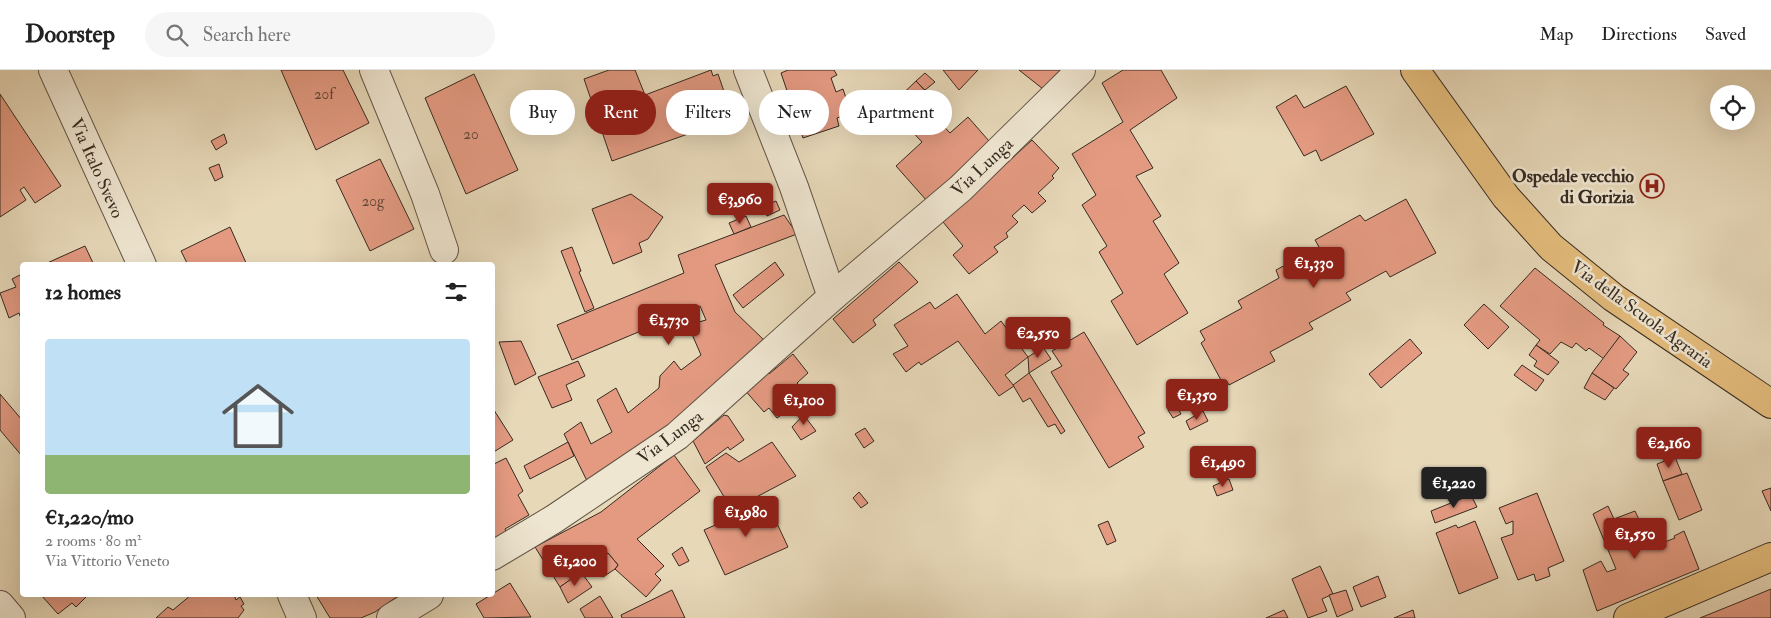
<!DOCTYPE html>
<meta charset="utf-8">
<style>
:root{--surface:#fff;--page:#f6f6f6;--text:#222;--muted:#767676;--line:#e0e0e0;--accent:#8f2418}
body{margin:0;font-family:"IM FELL Double Pica",serif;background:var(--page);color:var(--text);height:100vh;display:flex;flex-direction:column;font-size:19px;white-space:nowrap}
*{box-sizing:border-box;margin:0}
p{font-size:16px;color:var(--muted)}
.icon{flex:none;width:28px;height:28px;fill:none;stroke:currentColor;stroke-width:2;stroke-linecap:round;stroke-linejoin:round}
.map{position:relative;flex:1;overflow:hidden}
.sheet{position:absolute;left:20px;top:192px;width:475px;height:335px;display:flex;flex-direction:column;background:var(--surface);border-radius:5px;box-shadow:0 5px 20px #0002}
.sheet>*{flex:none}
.guide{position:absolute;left:510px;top:20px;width:475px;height:45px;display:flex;gap:10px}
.controls{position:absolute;left:1710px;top:15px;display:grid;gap:10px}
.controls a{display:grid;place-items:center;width:45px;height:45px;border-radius:50%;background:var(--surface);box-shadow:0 5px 20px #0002;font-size:25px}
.price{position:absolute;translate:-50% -42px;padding:0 11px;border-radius:5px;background:var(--accent);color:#fff;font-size:16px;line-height:32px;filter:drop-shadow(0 1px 2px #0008)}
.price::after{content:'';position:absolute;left:50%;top:30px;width:15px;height:11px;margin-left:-8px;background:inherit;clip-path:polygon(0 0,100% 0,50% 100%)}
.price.selected{background:#222;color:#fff}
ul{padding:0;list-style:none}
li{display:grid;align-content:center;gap:10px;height:265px;padding:0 25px}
li span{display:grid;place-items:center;height:155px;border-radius:5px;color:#555}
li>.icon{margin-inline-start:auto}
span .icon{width:90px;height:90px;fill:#fffc;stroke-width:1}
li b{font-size:21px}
h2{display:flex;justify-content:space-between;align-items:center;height:60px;padding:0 25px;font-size:21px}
.tag{padding:0 18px;border-radius:22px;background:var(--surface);box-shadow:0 5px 20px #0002;font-size:18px;line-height:45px}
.tag.selected{background:var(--accent);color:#fff}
header{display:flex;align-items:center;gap:30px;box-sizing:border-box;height:70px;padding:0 25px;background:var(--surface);border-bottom:1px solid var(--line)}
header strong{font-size:24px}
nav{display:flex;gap:28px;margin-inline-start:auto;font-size:18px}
.search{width:350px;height:45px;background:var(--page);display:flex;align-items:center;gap:12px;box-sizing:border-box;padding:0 18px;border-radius:28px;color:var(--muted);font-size:19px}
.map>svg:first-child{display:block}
.building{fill:#e39a81;stroke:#372b22}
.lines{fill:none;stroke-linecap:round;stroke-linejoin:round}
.minor-casing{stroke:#635648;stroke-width:30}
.major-casing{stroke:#372b22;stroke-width:30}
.minor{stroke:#efe6d1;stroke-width:28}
.major{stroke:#e4bc7c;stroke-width:28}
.labels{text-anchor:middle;stroke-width:5;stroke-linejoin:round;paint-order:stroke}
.number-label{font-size:15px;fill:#62473a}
.street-label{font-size:18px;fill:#372b22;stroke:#efe6d1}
.poi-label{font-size:18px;font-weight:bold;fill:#372b22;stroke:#efe6d1;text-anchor:end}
</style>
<header>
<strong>Doorstep</strong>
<div class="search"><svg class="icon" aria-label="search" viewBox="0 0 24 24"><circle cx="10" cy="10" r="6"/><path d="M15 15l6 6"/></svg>Search here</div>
<nav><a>Map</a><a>Directions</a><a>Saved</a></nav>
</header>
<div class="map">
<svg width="1771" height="548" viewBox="0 0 1771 548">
<rect width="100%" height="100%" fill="#e7d8b8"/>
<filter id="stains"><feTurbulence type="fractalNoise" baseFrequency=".004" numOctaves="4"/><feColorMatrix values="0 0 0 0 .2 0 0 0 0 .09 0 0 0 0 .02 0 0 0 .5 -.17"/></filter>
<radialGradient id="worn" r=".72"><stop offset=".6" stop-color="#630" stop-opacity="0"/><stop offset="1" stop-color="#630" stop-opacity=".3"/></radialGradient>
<g class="building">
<polygon points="281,0 343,0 369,53 316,80"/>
<polygon points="609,0 635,0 645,25 711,0 713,6 718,4 733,48 612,91 584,9"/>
<polygon points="788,0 834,0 837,5 831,8 836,22 843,19 851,43 837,48 839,56 803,68 781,3"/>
<polygon points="943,0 978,0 959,20"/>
<polygon points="1019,0 1060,0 1043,19"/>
<polygon points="1123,0 1161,0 1177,28 1130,60 1153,98 1136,106 1161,146 1153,151 1179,193 1164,204 1188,243 1137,275 1111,231 1123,223 1099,182 1107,176 1082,135 1096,125 1072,84 1123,52 1102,13"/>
<polygon points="925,3 935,12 925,20 916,11"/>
<polygon points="474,4 518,100 466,124 425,28"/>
<polygon points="916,11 931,27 923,34 950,63 968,47 989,71 927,131 896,96 922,72 889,37"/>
<polygon points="1346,16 1374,64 1321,91 1316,80 1304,86 1276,37 1296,25 1304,38"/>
<polygon points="0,24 61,116 35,133 24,117 20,120 26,130 0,147"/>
<polygon points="224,64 227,73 216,80 211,71"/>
<polygon points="1032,70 1059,98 1052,106 1054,108 1038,123 1046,131 1032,143 1024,135 1012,146 1018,152 1006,163 1008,167 994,177 998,182 969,204 953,185 963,176 943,152"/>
<polygon points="380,89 414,159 370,181 336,110"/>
<polygon points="219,94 223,107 215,111 209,98"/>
<polygon points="631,124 663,147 648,169 639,173 642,182 613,194 592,139"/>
<polygon points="1406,129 1436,183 1390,207 1386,201 1346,223 1351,230 1309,253 1313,259 1270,282 1275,291 1229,315 1226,310 1222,312 1201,273 1205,270 1200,261 1242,238 1238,231 1279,208 1276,200 1319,177 1315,170 1360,145 1365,151"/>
<polygon points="776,131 780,140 767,146 763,136"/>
<polygon points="784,145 797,164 715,195 735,242 766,272 684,347 589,415 564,364 581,352 591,374 612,362 597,330 616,318 628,343 659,318 660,306 674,291 681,300 701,285 688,255 706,250 700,236 572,290 557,255 684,203 678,185"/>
<polygon points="746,146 751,157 734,164 729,153"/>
<polygon points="230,157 247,195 188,195 181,181"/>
<polygon points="85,176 94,195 43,195 56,189"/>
<polygon points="572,177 581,201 579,202 594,238 585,242 561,181"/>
<polygon points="775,192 784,205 743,238 733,225"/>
<polygon points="899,192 918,212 873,250 876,255 853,273 833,249"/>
<polygon points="1535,198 1604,253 1603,255 1620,266 1604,289 1589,278 1586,281 1576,273 1572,278 1561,272 1550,284 1536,275 1540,270 1500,236"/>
<polygon points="22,204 22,251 19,243 9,248 0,223 16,217 12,209"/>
<polygon points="957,224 985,264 1001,251 1028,287 1005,305 1014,316 999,326 958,271 921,295 919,292 906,302 893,284 908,276 894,255 930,232 935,239"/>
<polygon points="1484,234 1509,257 1488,279 1464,255"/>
<polygon points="1084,262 1145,363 1138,367 1144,377 1109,398 1051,302 1062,296 1052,281"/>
<polygon points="1620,266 1637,282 1623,300 1629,304 1616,319 1592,303"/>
<polygon points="1410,269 1422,283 1381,318 1369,304"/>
<polygon points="521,271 536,304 515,315 499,272"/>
<polygon points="1536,275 1559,292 1548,305 1534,296 1537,291 1529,285"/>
<polygon points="1043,277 1051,289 1029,303 1028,287"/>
<polygon points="793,284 808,303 797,313 803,319 799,323 811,337 802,344 794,336 777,348 769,338 764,342 743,318 764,299 769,304"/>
<polygon points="578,291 585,306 566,315 572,330 552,338 538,307"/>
<polygon points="1522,295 1544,310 1536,321 1514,305"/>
<polygon points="1029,303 1065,361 1061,364 1055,354 1048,357 1030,328 1023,332 1013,315"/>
<polygon points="1592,303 1614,318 1605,330 1584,318"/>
<polygon points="0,324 22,350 22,386 0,360"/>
<polygon points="1176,335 1181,344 1173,348 1168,340"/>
<polygon points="492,337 513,370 492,383"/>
<polygon points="811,337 813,343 806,348 816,361 801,370 792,357"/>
<polygon points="1203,341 1208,351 1190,360 1186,351"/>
<polygon points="724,345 728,346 744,370 730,380 728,377 705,394 693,371"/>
<polygon points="865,358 874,371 864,378 855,364"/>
<polygon points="568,372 574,386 530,409 524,396"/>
<polygon points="772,372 796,406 732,440 706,397 726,383 739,392"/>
<polygon points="674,385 700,421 637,469 664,496 655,504 661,510 646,527 615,499 618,495 608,483 560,517 535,477 601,442"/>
<polygon points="1675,387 1682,404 1663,411 1657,394"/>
<polygon points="506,388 523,421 518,425 529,445 505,459 507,465 492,474 492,395"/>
<polygon points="1687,403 1702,440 1679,450 1663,411"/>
<polygon points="1229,409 1233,420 1217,426 1213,416"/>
<polygon points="1771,418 1771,441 1762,421"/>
<polygon points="859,422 868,433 861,438 853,428"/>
<polygon points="1537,423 1564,491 1548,498 1550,506 1536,511 1534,504 1518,510 1501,468 1513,464 1513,451 1506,454 1499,438"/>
<polygon points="1471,425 1477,437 1435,453 1431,441"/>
<polygon points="767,432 788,477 725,505 704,460"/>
<polygon points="1608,436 1614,449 1635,441 1652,477 1675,468 1674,466 1684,461 1699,499 1597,541 1583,500 1601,491 1607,502 1616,499 1593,444"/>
<polygon points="1108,451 1116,471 1107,475 1098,455"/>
<polygon points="1475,451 1498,508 1459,524 1436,463 1456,455 1458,458"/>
<polygon points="682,477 689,491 679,496 672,484"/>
<polygon points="608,483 618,495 615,499 603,507 597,498 607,490 602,487"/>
<polygon points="1320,496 1333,524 1322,529 1327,541 1308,548 1292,509"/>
<polygon points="581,502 592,517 568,533 560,517"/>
<polygon points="1378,506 1386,527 1361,537 1353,517"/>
<polygon points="510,513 531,547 484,548 476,534"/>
<polygon points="1771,519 1771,548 1700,548 1742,531"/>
<polygon points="672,520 685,548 622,548 621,545"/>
<polygon points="1346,520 1353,540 1337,547 1329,525"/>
<polygon points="41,525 88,525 76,537 72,533 58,544"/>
<polygon points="191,525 234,525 236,530 240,527 244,534 241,536 244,540 238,548 156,548 168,537 173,540"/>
<polygon points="316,525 398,525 398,526 375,542 361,548 330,548"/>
<polygon points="600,526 613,548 585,548 580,539"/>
<polygon points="1284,540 1288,548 1266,548"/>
<polygon points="1413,540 1415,548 1394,548"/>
</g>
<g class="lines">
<g class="minor-casing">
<g id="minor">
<polyline points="53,0 142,195"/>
<polyline points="374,0 425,124 444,180"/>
<polyline points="748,0 794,117 832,227"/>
<polyline points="492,486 554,449 677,366 832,227 961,118 1081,0"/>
<polyline points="292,525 302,548"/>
<polyline points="0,535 11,548"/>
<polyline points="391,548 429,525"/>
</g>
</g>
<g class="major-casing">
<g id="major">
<polyline points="1415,0 1506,127 1551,177 1614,228 1771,334"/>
<polyline points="1628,548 1771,487"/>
</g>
</g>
<use href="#minor" class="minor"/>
<use href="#major" class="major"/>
</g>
<defs>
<g id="hospital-ring" transform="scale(1.25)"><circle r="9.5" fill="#efe6d1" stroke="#8f2418" stroke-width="1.5"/><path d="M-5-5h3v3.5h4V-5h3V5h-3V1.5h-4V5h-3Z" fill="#8f2418"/></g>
</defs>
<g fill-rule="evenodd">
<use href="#hospital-ring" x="1652" y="116"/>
</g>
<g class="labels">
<g class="number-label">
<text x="324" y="29">20f</text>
<text x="471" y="69">20</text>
<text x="373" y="136">20g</text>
</g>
<g class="street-label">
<text transform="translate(982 97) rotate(-43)" y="6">Via Lunga</text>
<text transform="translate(97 98) rotate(66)" y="6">Via Italo Svevo</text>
<text transform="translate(1642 244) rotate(36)" y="6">Via della Scuola Agraria</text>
<text transform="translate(670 367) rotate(-37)" y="6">Via Lunga</text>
</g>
<g class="poi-label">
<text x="1634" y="112">Ospedale vecchio<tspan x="1634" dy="21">di Gorizia</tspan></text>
</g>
</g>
<rect width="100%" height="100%" filter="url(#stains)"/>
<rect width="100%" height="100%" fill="url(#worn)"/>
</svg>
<div class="controls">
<a><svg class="icon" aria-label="locate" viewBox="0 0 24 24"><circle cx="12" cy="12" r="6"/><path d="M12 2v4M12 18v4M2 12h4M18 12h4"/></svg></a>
</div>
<b class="price" style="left:740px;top:155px">€3,960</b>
<b class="price" style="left:1314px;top:219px">€1,330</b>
<b class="price" style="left:669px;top:276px">€1,730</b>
<b class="price" style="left:1038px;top:289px">€2,550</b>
<b class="price" style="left:1197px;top:351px">€1,350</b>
<b class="price" style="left:804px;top:356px">€1,100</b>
<b class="price" style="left:1669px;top:399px">€2,160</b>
<b class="price" style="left:1223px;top:418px">€1,490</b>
<b class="price selected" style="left:1454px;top:439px">€1,220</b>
<b class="price" style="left:746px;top:468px">€1,980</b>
<b class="price" style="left:1635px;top:490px">€1,550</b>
<b class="price" style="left:575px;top:517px">€1,200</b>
<div class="guide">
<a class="tag">Buy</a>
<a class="tag selected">Rent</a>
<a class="tag">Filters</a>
<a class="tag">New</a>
<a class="tag">Apartment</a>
</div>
<section class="sheet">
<h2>12 homes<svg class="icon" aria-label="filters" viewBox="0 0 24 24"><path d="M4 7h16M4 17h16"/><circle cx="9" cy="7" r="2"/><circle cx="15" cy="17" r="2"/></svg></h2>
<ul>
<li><span style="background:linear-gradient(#bfe0f5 75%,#8fb573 0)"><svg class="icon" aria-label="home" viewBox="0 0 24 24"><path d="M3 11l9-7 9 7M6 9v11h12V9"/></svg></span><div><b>€1,220/mo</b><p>2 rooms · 80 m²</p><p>Via Vittorio Veneto</p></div></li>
</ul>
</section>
</div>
